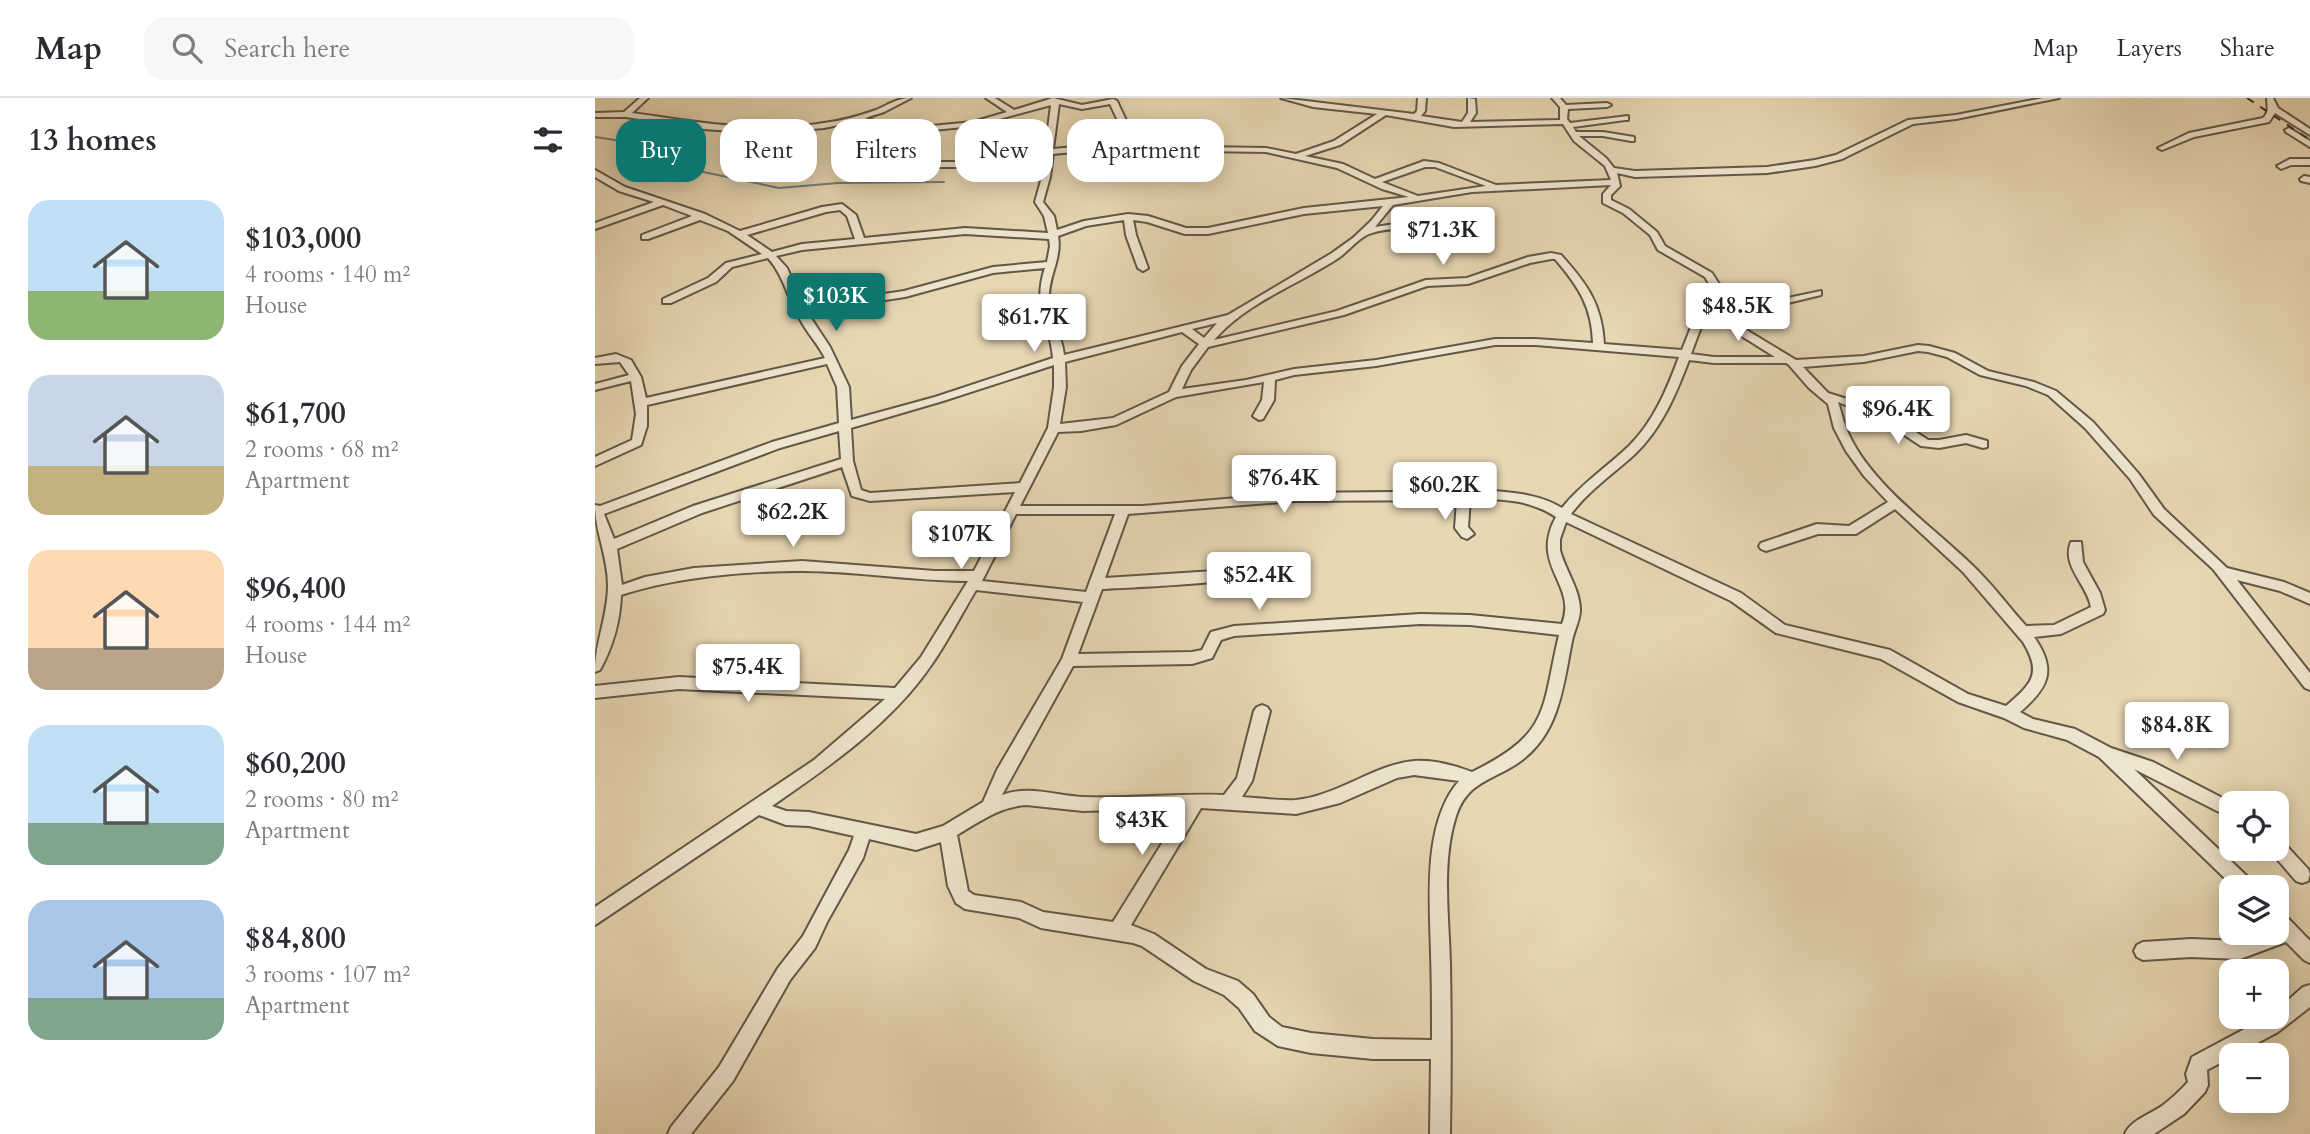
<!DOCTYPE html>
<meta charset="utf-8">
<style>
:root{--surface:#fff;--page:#f7f7f7;--text:#2b2b33;--muted:#7c7c81;--line:#e1e1e2;--accent:#0f766e}
body{margin:0;font-family:Cardo,serif;background:var(--page);color:var(--text);height:100vh;display:flex;flex-direction:column;font-size:26px;white-space:nowrap}
*{box-sizing:border-box;margin:0}
p{font-size:23px;color:var(--muted)}
.icon{flex:none;width:38px;height:38px;fill:none;stroke:currentColor;stroke-width:2;stroke-linecap:round;stroke-linejoin:round}
.map{position:relative;flex:1;overflow:hidden}
.sheet{display:flex;flex-direction:column;background:var(--surface);width:595px}
.sheet>*{flex:none}
.hud{position:absolute;left:21px;top:21px;width:665px;height:63px;display:flex;gap:14px}
.fabs{position:absolute;left:1624px;top:693px;display:grid;gap:14px}
.fabs a{display:grid;place-items:center;width:70px;height:70px;border-radius:14px;background:var(--surface);box-shadow:0 4px 18px #0003;font-size:35px}
.price{position:absolute;translate:-50% -60px;padding:0 16px;border-radius:7px;background:#fff;color:#222;font-size:23px;line-height:46px;filter:drop-shadow(0 2px 4px #0008)}
.price::after{content:'';position:absolute;left:50%;top:42px;width:21px;height:16px;margin-left:-10px;background:inherit;clip-path:polygon(0 0,100% 0,50% 100%)}
.price.active{background:var(--accent);color:#fff}
ul{padding:0;list-style:none}
li{display:flex;align-items:center;gap:21px;height:175px;padding:0 28px}
li span{display:grid;place-items:center;flex:none;width:196px;height:140px;border-radius:21px;color:#555}
li>.icon{margin-inline-start:auto}
span .icon{width:84px;height:84px;fill:#fffc;stroke-width:1}
li b{font-size:30px}
h2{display:flex;justify-content:space-between;align-items:center;height:84px;padding:0 28px;font-size:30px}
.pill{padding:0 24px;border-radius:21px;background:var(--surface);box-shadow:0 4px 18px #0003;font-size:24px;line-height:63px}
.pill.active{background:var(--accent);color:#fff}
header{display:flex;align-items:center;gap:42px;box-sizing:border-box;height:98px;padding:0 35px;background:var(--surface);border-bottom:2px solid var(--line)}
header strong{font-size:33px}
nav{display:flex;gap:38px;margin-inline-start:auto;font-size:24px}
.search{width:490px;height:63px;background:var(--page);display:flex;align-items:center;gap:18px;box-sizing:border-box;padding:0 24px;border-radius:21px;color:var(--muted);font-size:26px}
main{display:flex;flex:1;min-height:0}
.map>svg:first-child{display:block}
.lines{fill:none;stroke-linecap:round;stroke-linejoin:round}
.stream{stroke:#74807d;stroke-width:2}
.minor-casing{stroke:#625848;stroke-width:4}
.minor{fill:#efe5ce;fill-rule:evenodd}
.rail{stroke:#362e25;stroke-width:2;stroke-dasharray:8 8;stroke-linecap:butt}
</style>
<header>
<strong>Map</strong>
<div class="search"><svg class="icon" aria-label="search" viewBox="0 0 24 24"><circle cx="10" cy="10" r="6"/><path d="M15 15l6 6"/></svg>Search here</div>
<nav><a>Map</a><a>Layers</a><a>Share</a></nav>
</header>
<main>
<section class="sheet">
<h2>13 homes<svg class="icon" aria-label="filters" viewBox="0 0 24 24"><path d="M4 7h16M4 17h16"/><circle cx="9" cy="7" r="2"/><circle cx="15" cy="17" r="2"/></svg></h2>
<ul>
<li><span style="background:linear-gradient(#bfe0f5 65%,#8fb573 0)"><svg class="icon" aria-label="home" viewBox="0 0 24 24"><path d="M3 11l9-7 9 7M6 9v11h12V9"/></svg></span><div><b>$103,000</b><p>4 rooms · 140 m²</p><p>House</p></div></li>
<li><span style="background:linear-gradient(#c9d6e8 65%,#c2b280 0)"><svg class="icon" aria-label="home" viewBox="0 0 24 24"><path d="M3 11l9-7 9 7M6 9v11h12V9"/></svg></span><div><b>$61,700</b><p>2 rooms · 68 m²</p><p>Apartment</p></div></li>
<li><span style="background:linear-gradient(#ffd9b3 70%,#b9a48a 0)"><svg class="icon" aria-label="home" viewBox="0 0 24 24"><path d="M3 11l9-7 9 7M6 9v11h12V9"/></svg></span><div><b>$96,400</b><p>4 rooms · 144 m²</p><p>House</p></div></li>
<li><span style="background:linear-gradient(#bfe0f5 70%,#7fa58c 0)"><svg class="icon" aria-label="home" viewBox="0 0 24 24"><path d="M3 11l9-7 9 7M6 9v11h12V9"/></svg></span><div><b>$60,200</b><p>2 rooms · 80 m²</p><p>Apartment</p></div></li>
<li><span style="background:linear-gradient(#a9c7e8 70%,#7fa58c 0)"><svg class="icon" aria-label="home" viewBox="0 0 24 24"><path d="M3 11l9-7 9 7M6 9v11h12V9"/></svg></span><div><b>$84,800</b><p>3 rooms · 107 m²</p><p>Apartment</p></div></li>
</ul>
</section>
<div class="map">
<svg width="1715" height="1036" viewBox="0 0 1715 1036">
<rect width="100%" height="100%" fill="#e7d7b3"/>
<filter id="stains"><feTurbulence type="fractalNoise" baseFrequency=".00286" numOctaves="4"/><feColorMatrix values="0 0 0 0 .2 0 0 0 0 .09 0 0 0 0 .02 0 0 0 .5 -.17"/></filter>
<radialGradient id="worn" r=".72"><stop offset=".6" stop-color="#630" stop-opacity="0"/><stop offset="1" stop-color="#630" stop-opacity=".3"/></radialGradient>
<g class="lines">
<polyline class="stream" points="0,39 20,42 99,72 184,90 243,85 349,84"/>
<g class="minor-casing">
<g id="minor">
<path d="M45,0H53L37,15C102,24 164,36 229,25C247,23 264,18 281,12C293,7 302,0 316,0L289,14L270,20L306,31L378,24L412,14L391,0H400L419,12L458,0L487,7L518,1L522,3L541,44L607,49L671,50L701,56L739,43L782,16L718,9L686,0L819,16L822,13L823,0H831L830,13L826,18L867,24L873,15V0L880,1L881,15L875,24L965,22V9L957,0H965L971,7L1012,5L1016,7L1012,9L973,11L972,21L975,25L1033,18V22H1030L978,29L981,34H1008L1039,39V43H1036L1008,38H984L1011,60L1019,70L1040,73L1172,69L1220,62L1241,57L1313,22L1361,17L1448,0H1464L1361,21L1318,26L1247,61L1220,68L1172,75L1040,79L1022,75L1025,88L1016,97V102L1034,111L1062,134L1070,148L1117,175L1140,211L1226,193V197L1143,217L1153,233L1201,262L1269,258L1323,247L1334,248L1360,255L1393,273L1439,284L1461,293L1498,324L1543,375L1569,411L1632,470L1689,484L1715,495V506L1685,493L1642,482L1715,575V592L1710,590L1618,471L1559,417L1535,381L1490,330L1453,297L1431,288L1385,277L1352,259L1333,254L1323,253L1269,264L1208,269L1233,295L1287,312L1333,342H1344L1371,337L1392,343V349L1388,350L1371,345L1344,350L1326,348L1285,321L1243,304C1246,313 1248,322 1251,330C1273,385 1336,427 1378,468C1397,486 1413,508 1431,528L1459,527L1496,509C1492,486 1466,468 1476,444H1486L1488,464L1505,495L1510,512L1508,516L1466,536L1439,539C1462,572 1454,589 1425,614L1438,621L1480,631L1516,650L1558,664L1637,705L1636,720L1539,671L1657,783L1660,789H1639L1504,659L1472,642L1429,630L1409,620L1363,604L1286,561L1181,535L1136,503L971,424L965,441V452C970,472 985,491 985,512C985,522 979,533 977,543C968,588 965,636 923,665C896,683 872,684 861,718C846,765 854,818 855,866C856,923 856,979 855,1036H835L836,961H778L716,955L683,948L660,933L644,910L629,897L599,883L547,848L538,845L446,830L424,820L370,811L361,805L353,788L346,744L321,752L274,741L268,760L232,824L220,850L195,882L138,983L96,1036H73L76,1029L124,969L183,870L208,838L254,752L259,738L214,728L191,727L164,717L0,827V809L219,662L290,601L84,591L0,600V588L84,579L300,590L326,559L373,483C317,483 262,473 207,473C150,473 80,479 26,497C25,524 18,548 5,572L0,574C0,544 13,518 13,487C13,459 0,434 0,407L5,408L177,344L244,325L242,289L232,266L52,307V328L46,347L0,368V359L37,342L41,316L36,283L0,292V286L34,277L25,264L0,266V260L21,256L36,262L46,279L51,300L230,260C223,246 213,236 206,223C193,203 190,179 173,160L137,169L121,184L76,205H68V201L113,180L131,165L167,156L133,133L105,122L53,141H47V137L97,118L68,107L0,131V125L59,104L24,93L0,79V72L30,89L110,116L145,133L227,109L247,106L261,117L269,140L370,130L453,135L449,118L440,104L447,79L456,7L378,28L309,35L305,47L292,64H379L382,65V69H285L281,66L297,46L301,35L263,23L229,30L168,35L108,31L31,19H0V15L29,14ZM464,6L487,11L515,6L533,44L458,51ZM791,17L859,29L968,26L979,43L1010,68L1016,82L901,87L844,65L829,63L780,81L748,66L710,58L745,47ZM538,48L607,53L671,54L742,70L787,91L814,99L709,110L613,130H591L553,118L533,116L489,123L462,132L459,118L448,104L455,79L458,56ZM830,69H840L891,88L823,98L787,84ZM1016,87L1008,96V105L1028,115L1055,137L1063,152L1110,179L1128,209L1117,207L1102,214L1087,252L1009,246C1007,206 992,186 966,157L956,155L933,159L872,180L831,182L742,213L619,242C653,203 703,187 745,159C754,152 764,140 774,136C799,126 812,139 833,114L825,112L813,124L780,129L798,107L877,94ZM788,108L776,123L758,140L737,155L633,217L469,257C467,237 454,217 454,198C454,177 467,160 463,138L491,128L529,122L531,137L543,170L548,173L553,170L541,137L538,122L552,124L590,136H613L709,116ZM245,112L252,118L260,141L207,146L177,154L152,137L231,114ZM370,136L454,141L455,148L452,164L398,169L309,193L209,208L192,170L181,158L207,152ZM956,161H960C984,189 997,209 998,245L941,241H900L781,262L699,271L651,282L587,291L596,272L613,249L749,217L832,188L873,186L935,165ZM450,170C437,209 455,223 458,260L340,299L256,322L254,289L235,249L212,214L310,199L398,175ZM1118,213L1132,216L1145,237L1180,259H1119L1096,256L1110,218ZM622,225L609,240L597,231ZM587,234L604,246L587,268L574,294L518,320L465,326L471,289L470,264ZM900,247H941L1084,259C1072,291 1059,323 1034,348C1012,369 986,386 967,410C945,397 923,395 898,393L699,395L548,408H425L463,334L486,333L521,327L581,299L669,284L667,302L658,318L664,322L668,321L679,302L680,282L699,277L781,268ZM1094,262L1119,265H1191L1194,267L1214,290L1233,306L1239,330L1251,353L1269,378L1293,404L1254,428L1222,426L1166,445L1164,448L1166,451L1171,453L1223,436H1261L1300,411L1368,474L1428,544C1448,576 1436,586 1411,608L1373,596L1295,552L1190,527L1146,495L976,416C994,392 1018,376 1040,356C1067,330 1081,296 1094,262ZM459,267V289L453,330L425,385L275,395L266,392L258,363L256,330L348,303ZM244,333L246,361L98,408L19,441L9,416L185,350ZM247,369L257,398L275,403L420,394L379,473H340L207,463L99,470L50,479L27,487L22,451L107,415ZM875,401C906,401 934,401 961,419C934,468 983,486 967,526L875,517L825,516L639,528L616,534L607,552L597,554L483,556L507,491C536,489 675,485 690,468L683,463L635,472L510,480L533,416L699,403L862,402L860,430L867,439L872,441L879,436L873,429ZM421,416H520L491,494L387,483ZM381,492L488,504L467,561L402,672L388,704L348,728L321,736L214,714L191,713L177,708C235,668 297,625 337,566C353,543 366,517 381,492ZM825,526L875,527L964,537C946,613 956,635 877,674C859,667 838,662 819,663C781,666 742,698 701,702C684,703 664,700 647,699L657,683L675,613L672,609L667,607L662,609L659,613L642,680L629,697C582,695 535,701 488,699C462,698 433,687 407,697L478,568L597,566L617,560L626,542L639,538ZM819,677L864,683C827,725 835,803 836,856C837,884 837,913 837,942L778,941L716,935L687,929L674,919L658,896L643,883L611,871L559,836L536,827L606,710L701,716L745,705L802,680ZM431,707L488,713L589,710L518,824L448,814L426,804L379,797L373,793L362,737C384,724 404,709 431,707Z"/>
<path d="M1672,0H1678L1683,10L1715,31V37L1680,15L1674,24L1599,39L1567,52L1563,50L1594,35L1668,20C1675,14 1672,7 1672,0Z"/>
<polygon points="1694,30 1715,43 1715,49 1691,34 1690,32"/>
<polygon points="1695,61 1715,61 1715,67 1696,67 1686,71 1682,68"/>
<polygon points="1709,78 1715,79 1715,85 1706,83 1705,81"/>
<polygon points="1682,741 1688,744 1713,771 1715,776 1713,783 1707,785 1701,783 1676,754 1674,751 1682,751"/>
<polygon points="1682,813 1688,815 1715,843 1715,865 1709,862 1691,844 1645,861 1596,859 1548,862 1542,859 1539,853 1542,847 1548,844 1596,841 1645,843 1668,835 1682,835"/>
<path d="M1715,887V909L1683,934L1612,972L1613,987L1610,994L1589,1016L1559,1036H1530C1535,1023 1555,1016 1567,1008C1576,1001 1585,993 1593,984L1591,976L1597,959L1672,919H1682V912L1708,889Z"/>
</g>
</g>
<use href="#minor" class="minor"/>
<polyline class="rail" points="1652,0 1715,42"/>
</g>
<rect width="100%" height="100%" filter="url(#stains)"/>
<rect width="100%" height="100%" fill="url(#worn)"/>
</svg>
<div class="fabs">
<a><svg class="icon" aria-label="locate" viewBox="0 0 24 24"><circle cx="12" cy="12" r="6"/><path d="M12 2v4M12 18v4M2 12h4M18 12h4"/></svg></a>
<a><svg class="icon" aria-label="layers" viewBox="0 0 24 24"><path d="M12 4l9 5-9 5-9-5zM3 14l9 5 9-5"/></svg></a>
<a>+</a>
<a>−</a>
</div>
<b class="price" style="left:848px;top:169px">$71.3K</b>
<b class="price active" style="left:241px;top:235px">$103K</b>
<b class="price" style="left:1143px;top:245px">$48.5K</b>
<b class="price" style="left:439px;top:256px">$61.7K</b>
<b class="price" style="left:1303px;top:348px">$96.4K</b>
<b class="price" style="left:689px;top:417px">$76.4K</b>
<b class="price" style="left:850px;top:424px">$60.2K</b>
<b class="price" style="left:198px;top:451px">$62.2K</b>
<b class="price" style="left:366px;top:473px">$107K</b>
<b class="price" style="left:664px;top:514px">$52.4K</b>
<b class="price" style="left:153px;top:606px">$75.4K</b>
<b class="price" style="left:1582px;top:664px">$84.8K</b>
<b class="price" style="left:547px;top:759px">$43K</b>
<div class="hud">
<a class="pill active">Buy</a>
<a class="pill">Rent</a>
<a class="pill">Filters</a>
<a class="pill">New</a>
<a class="pill">Apartment</a>
</div>
</div>
</main>
